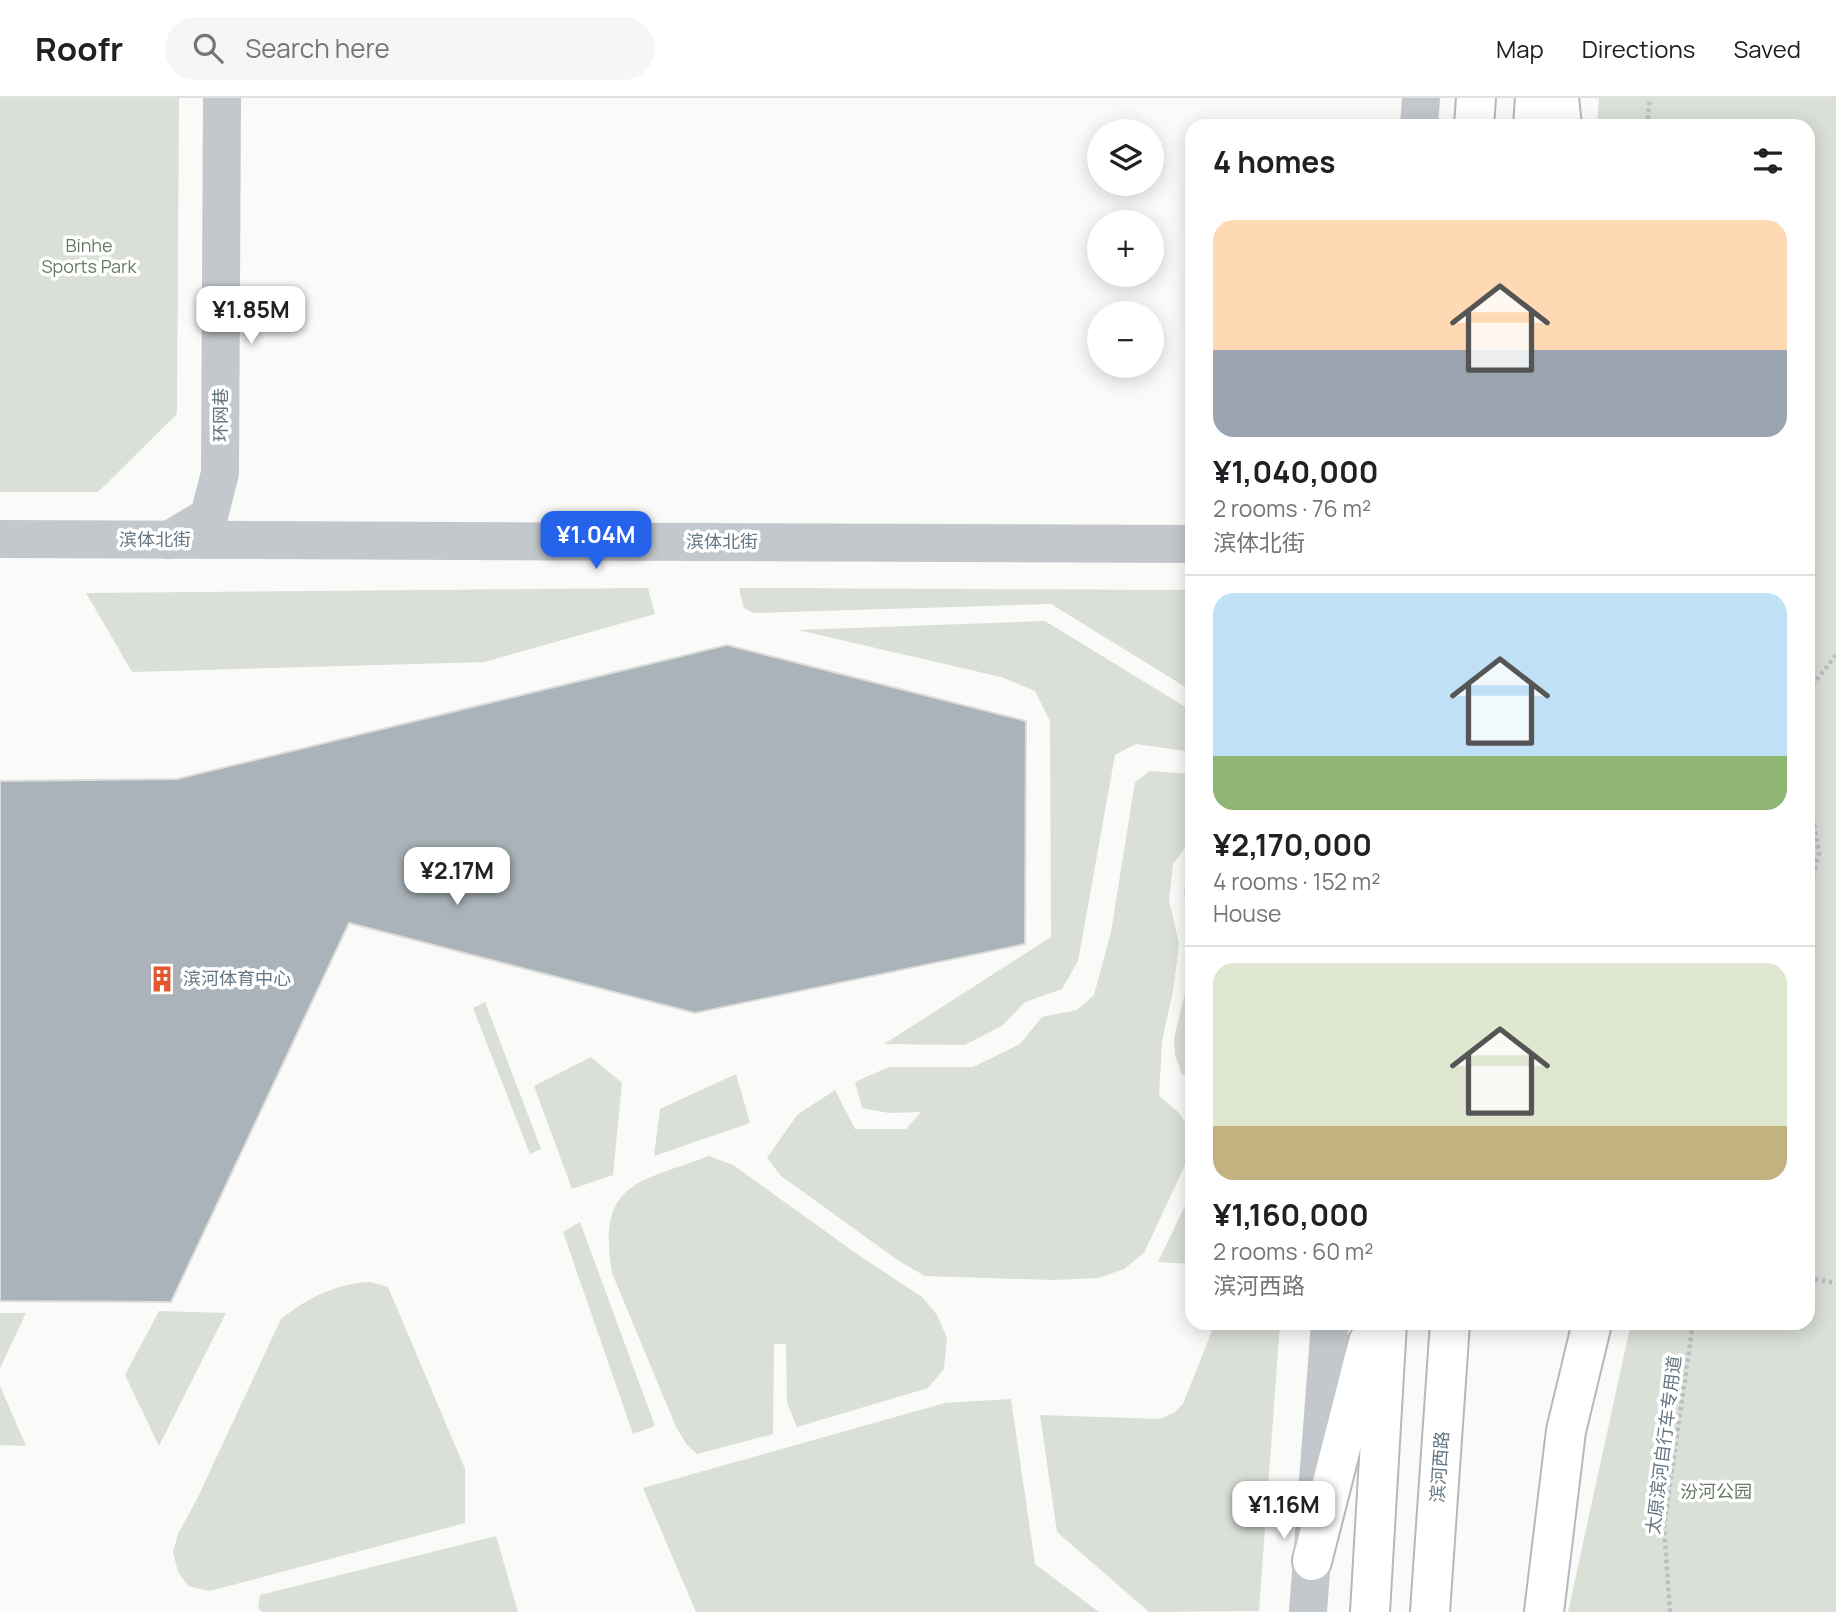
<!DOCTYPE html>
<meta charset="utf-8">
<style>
:root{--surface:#fff;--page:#f6f6f6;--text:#202124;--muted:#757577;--line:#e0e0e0;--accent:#2563eb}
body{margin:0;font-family:Manrope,"Noto Sans SC",sans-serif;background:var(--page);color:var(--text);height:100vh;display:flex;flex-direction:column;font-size:26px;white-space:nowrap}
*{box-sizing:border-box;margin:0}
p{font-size:23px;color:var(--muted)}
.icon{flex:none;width:38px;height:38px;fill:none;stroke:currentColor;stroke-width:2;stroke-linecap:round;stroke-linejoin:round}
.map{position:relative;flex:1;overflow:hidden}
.details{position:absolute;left:1185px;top:21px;width:630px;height:1211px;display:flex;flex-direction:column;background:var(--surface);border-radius:21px;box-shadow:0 4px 18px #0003}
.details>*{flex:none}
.controls{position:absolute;left:1087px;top:21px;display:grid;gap:14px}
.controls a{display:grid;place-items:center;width:77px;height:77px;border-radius:50%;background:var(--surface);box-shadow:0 4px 18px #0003;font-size:35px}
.price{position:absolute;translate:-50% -60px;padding:0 16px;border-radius:14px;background:#fff;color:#222;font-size:23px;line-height:46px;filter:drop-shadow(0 2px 4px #0008)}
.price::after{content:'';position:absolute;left:50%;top:42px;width:21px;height:16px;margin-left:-10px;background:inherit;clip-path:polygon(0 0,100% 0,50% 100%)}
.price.current{background:var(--accent);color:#fff}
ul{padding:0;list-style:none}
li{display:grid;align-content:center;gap:14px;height:371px;padding:0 28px}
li+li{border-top:2px solid var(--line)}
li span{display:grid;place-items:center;height:217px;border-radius:21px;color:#555}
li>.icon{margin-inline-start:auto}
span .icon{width:126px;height:126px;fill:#fffc;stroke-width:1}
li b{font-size:30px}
h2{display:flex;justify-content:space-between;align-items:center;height:84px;padding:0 28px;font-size:30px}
header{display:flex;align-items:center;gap:42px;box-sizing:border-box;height:98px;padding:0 35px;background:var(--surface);border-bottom:2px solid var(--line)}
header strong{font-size:33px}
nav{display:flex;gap:38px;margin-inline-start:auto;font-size:24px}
.search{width:490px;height:63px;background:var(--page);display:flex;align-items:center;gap:18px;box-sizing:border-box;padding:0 24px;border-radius:38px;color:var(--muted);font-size:26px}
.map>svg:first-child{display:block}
.green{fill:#dadfd7}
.building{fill:#aab3b9;stroke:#dcdcda;stroke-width:2}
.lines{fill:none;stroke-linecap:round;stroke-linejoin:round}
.trunk-casing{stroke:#b4b9bd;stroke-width:42}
.path{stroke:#bbbfc2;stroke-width:4.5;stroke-dasharray:3.5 3.5;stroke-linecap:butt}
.tertiary{stroke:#c3c8cc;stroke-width:38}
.trunk{stroke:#fff;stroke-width:38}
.labels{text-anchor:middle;stroke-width:7;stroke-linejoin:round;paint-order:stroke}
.park-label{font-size:18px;fill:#687a64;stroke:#fff}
.street-label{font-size:18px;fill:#657683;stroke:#fff}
.poi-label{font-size:18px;fill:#657683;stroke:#fff;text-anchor:start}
</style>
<header>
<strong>Roofr</strong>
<div class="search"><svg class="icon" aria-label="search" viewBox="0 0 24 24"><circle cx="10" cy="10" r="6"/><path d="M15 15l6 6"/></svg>Search here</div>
<nav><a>Map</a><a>Directions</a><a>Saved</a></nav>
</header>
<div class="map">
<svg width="1836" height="1514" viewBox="0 0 1836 1514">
<rect width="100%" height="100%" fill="#fafaf8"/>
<g class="green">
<polygon points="0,0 179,0 177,316 98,394 0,394"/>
<polygon points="1599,0 1836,0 1836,1514 1568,1514 1631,1225 1808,1225 1808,28 1597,28"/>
<polygon points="648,490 655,516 484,564 132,574 86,495"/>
<polygon points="739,490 1192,492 1192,593 1051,506 753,515 744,510"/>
<polygon points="1045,523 1192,613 1192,654 1136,646 1115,657 1078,863 1062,891 1025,904 1003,927 965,947 884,946 1051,839 1050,623 1035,593 1001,579 798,532"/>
<polygon points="1150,673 1192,676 1192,741 1173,766 1169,802 1179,846 1173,893 1162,943 1159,998 1178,1014 1192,1033 1192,1052 1144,1155 1124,1171 1098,1180 1053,1182 925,1178 899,1163 781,1078 767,1060 797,1017 835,992 855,1031 906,1031 921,1014 889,1015 862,1010 855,984 889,969 973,969 1020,946 1042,919 1077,912 1094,897 1111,834 1135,684"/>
<path d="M1192,768V828C1185,804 1179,791 1192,768Z"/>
<polygon points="1192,866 1192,970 1189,976 1182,977 1175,957 1174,941"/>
<polygon points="485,904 541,1051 530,1056 473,910"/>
<polygon points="591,959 622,985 613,1077 572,1091 534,988"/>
<polygon points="736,976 750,1025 654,1058 660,1011"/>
<path d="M709,1058L733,1067L857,1156L922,1199L937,1217L947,1240L944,1271L928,1290L797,1329L787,1305L786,1246H774L773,1336L697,1356L687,1347L676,1329L612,1175C597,1084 637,1085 709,1058Z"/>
<polygon points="1192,1093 1192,1166 1158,1164"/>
<polygon points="580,1124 655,1328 633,1336 563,1134"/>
<path d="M371,1184L388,1189L465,1371V1425L210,1493L188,1488L178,1474L173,1454L178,1436L198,1399L281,1221C307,1200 338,1185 371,1184Z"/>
<polygon points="159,1213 226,1215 159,1348 125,1277"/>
<polygon points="0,1215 26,1215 0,1270"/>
<polygon points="1215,1225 1280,1225 1259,1513 1149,1514 1057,1434 1040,1317 1160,1321 1175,1314 1183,1306"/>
<polygon points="0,1288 26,1348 0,1347"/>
<polygon points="1011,1301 1035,1466 1099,1514 696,1514 643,1390 945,1305"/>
<polygon points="496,1438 518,1514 262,1514 258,1509 260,1497"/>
</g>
<polygon class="building" points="727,547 1026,623 1025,846 695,915 349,825 171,1204 0,1203 0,683 177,681"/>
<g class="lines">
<g class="trunk-casing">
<g id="trunk">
<polyline points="1559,0 1562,28"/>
<polyline points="1474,28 1476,0"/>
<polyline points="1533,28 1535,0"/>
<polyline points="1312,1463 1368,1244"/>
<polyline points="1370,1514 1387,1225"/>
<polyline points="1430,1514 1450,1225"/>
<polyline points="1544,1514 1566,1333 1592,1225"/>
</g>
</g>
<g class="path">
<polyline points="1647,28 1650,0"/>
<polyline points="1808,593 1836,557"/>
<polyline points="1808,692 1819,755 1808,795"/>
<polyline points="1808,1180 1836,1185"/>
<polyline points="1670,1514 1664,1428 1693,1225"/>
</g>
<g class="tertiary">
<polyline points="1419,28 1421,0"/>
<polyline points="0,441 1192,446"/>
<polyline points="169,442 209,418 220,375 222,0"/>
<polyline points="1308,1514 1330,1225"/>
</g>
<use href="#trunk" class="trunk"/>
</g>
<defs>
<g id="building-bare" transform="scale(2.1)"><path d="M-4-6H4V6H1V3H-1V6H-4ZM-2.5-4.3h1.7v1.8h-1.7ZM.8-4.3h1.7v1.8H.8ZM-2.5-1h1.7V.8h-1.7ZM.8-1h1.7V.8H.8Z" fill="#e4572e" stroke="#fff" stroke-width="2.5" paint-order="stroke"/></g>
</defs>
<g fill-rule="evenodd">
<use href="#building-bare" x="162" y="881"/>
</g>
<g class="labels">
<g class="park-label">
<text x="89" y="154">Binhe<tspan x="89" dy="21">Sports Park</tspan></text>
<text x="1716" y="1400">汾河公园</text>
</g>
<g class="street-label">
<text transform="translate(221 317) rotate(-90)" y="6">环网巷</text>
<text x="155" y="448">滨体北街</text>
<text x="722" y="450">滨体北街</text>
<text transform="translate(1664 1347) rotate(-83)" y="6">太原滨河自行车专用道</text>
<text transform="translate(1440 1369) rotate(-86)" y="6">滨河西路</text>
</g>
<g class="poi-label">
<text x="183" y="887">滨河体育中心</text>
</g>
</g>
</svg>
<div class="controls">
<a><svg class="icon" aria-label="layers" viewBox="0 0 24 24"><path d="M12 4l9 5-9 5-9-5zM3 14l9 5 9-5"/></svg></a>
<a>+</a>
<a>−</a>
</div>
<b class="price" style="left:251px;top:248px">¥1.85M</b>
<b class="price current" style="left:596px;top:473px">¥1.04M</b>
<b class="price" style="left:457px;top:809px">¥2.17M</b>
<b class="price" style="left:1284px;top:1443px">¥1.16M</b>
<section class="details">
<h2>4 homes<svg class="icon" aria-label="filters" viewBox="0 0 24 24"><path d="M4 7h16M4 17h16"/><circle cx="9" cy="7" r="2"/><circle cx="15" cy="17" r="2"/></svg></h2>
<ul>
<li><span style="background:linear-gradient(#ffd9b3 60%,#9aa5b1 0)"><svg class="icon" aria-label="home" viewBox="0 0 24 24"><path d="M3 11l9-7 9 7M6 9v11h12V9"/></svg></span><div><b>¥1,040,000</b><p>2 rooms · 76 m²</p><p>滨体北街</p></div></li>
<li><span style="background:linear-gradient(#bfe0f5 75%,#8fb573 0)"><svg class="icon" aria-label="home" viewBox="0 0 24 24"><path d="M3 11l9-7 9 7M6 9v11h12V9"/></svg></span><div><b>¥2,170,000</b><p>4 rooms · 152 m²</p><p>House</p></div></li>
<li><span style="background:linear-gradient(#dfe7d0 75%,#c2b280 0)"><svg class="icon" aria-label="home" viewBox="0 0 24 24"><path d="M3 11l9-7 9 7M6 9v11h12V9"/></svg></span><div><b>¥1,160,000</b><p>2 rooms · 60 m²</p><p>滨河西路</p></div></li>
</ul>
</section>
</div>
